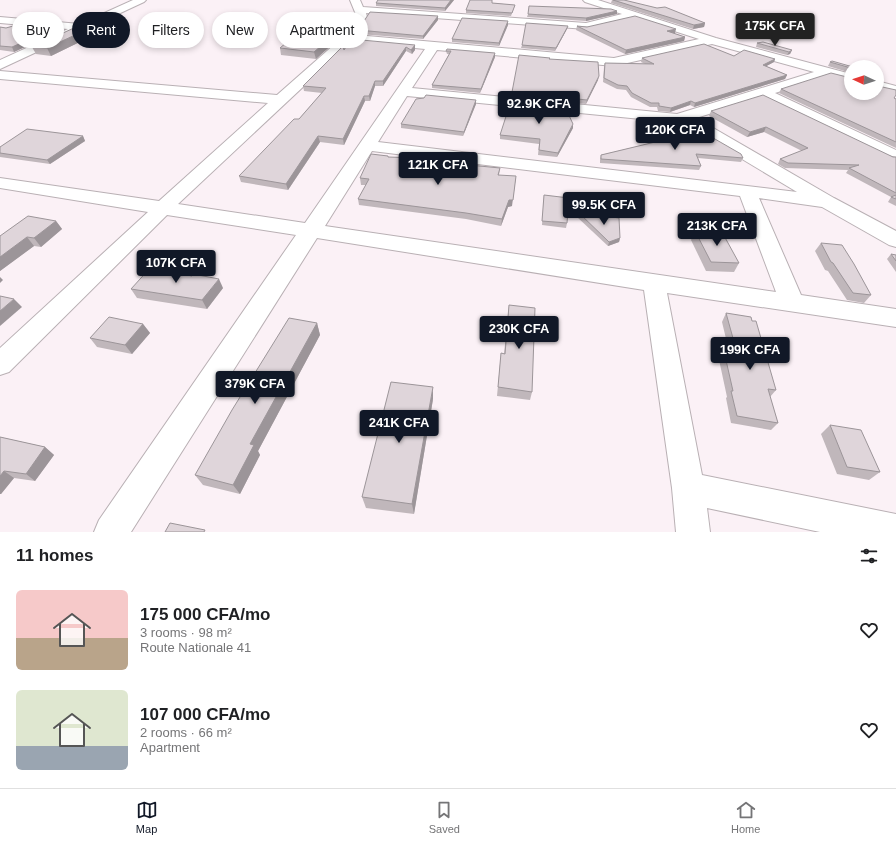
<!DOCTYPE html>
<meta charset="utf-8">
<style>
:root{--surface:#fff;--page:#f2f2f2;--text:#202124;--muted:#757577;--line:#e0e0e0;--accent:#111827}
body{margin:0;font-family:Arial,sans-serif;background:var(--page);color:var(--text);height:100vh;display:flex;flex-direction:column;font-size:15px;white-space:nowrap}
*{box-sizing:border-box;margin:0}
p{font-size:13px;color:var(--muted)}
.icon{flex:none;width:22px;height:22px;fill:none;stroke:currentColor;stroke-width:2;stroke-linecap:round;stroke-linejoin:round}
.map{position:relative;height:532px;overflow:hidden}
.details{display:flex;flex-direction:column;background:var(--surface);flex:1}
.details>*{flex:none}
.guide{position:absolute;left:12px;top:12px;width:400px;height:36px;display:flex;gap:8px}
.needle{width:26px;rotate:273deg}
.fabs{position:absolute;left:844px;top:60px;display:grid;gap:8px}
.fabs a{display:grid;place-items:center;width:40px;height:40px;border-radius:50%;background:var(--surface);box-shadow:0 2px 6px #0003;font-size:20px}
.price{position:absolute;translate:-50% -34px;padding:0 9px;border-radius:4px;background:var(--accent);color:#fff;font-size:13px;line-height:26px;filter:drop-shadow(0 1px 2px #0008)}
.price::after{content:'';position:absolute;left:50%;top:24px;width:12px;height:9px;margin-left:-6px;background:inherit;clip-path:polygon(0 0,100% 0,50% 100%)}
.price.on{background:#222;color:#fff}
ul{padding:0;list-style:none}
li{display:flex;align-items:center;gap:12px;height:100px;padding:0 16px}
li span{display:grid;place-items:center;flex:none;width:112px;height:80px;border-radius:6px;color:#555}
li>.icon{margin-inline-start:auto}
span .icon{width:48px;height:48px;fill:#fffc;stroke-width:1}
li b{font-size:17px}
h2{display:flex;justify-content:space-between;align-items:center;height:48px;padding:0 16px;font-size:17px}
.tag{padding:0 14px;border-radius:18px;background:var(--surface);box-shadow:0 2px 6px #0003;font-size:14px;line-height:36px}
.tag.on{background:var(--accent);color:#fff}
.dock{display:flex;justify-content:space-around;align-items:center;height:56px;border-top:1px solid var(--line);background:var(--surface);font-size:11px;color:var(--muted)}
.dock a{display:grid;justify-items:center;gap:2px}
.dock .on{color:var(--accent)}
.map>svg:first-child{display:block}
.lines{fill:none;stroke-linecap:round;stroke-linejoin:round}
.minor-casing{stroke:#b9b0b4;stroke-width:2}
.minor{fill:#fff;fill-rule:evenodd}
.wall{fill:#c0b7bb}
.shaded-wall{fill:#9c9599}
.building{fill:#dfd5da;stroke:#9c9599}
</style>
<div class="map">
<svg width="896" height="532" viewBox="0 0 896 532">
<rect width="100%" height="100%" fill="#fbf1f6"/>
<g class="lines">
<g class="minor-casing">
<g id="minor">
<polygon points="133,0 146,0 144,2 0,69 0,60 68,29 0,23 0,17 80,24"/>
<path d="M350,0H360L363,7L586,23L622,14L585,2L583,0H598L716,38L851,74V82L829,76L775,93L896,150V161L890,160L761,98L696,118L834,198L896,231V247L889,245L822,207L759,198L801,295L896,309V327L667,293L702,475L896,514V532H820L707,508L710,532H676L672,488L644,290L317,238L131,532H94L99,520L296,235L167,215L9,372L0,375V348L148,212L0,188V178L159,201L268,103L0,79V71L277,95L344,36L354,23L357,17ZM366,13L586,29L634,18L699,39L614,58L356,35L364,24L367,17ZM351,42L425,49L305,223L178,204ZM712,44L814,72L677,114L412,88L437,50L614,66ZM407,96L682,123L797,192L378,142ZM372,151L740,196L776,292L325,226Z"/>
<polygon points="877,81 896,86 896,94 877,89"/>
</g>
</g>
<use href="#minor" class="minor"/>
</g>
<g class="wall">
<polygon points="378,0 454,0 445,11 376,6 376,3"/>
<polygon points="612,0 624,0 705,23 704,27 693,29 611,3"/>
<polygon points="492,3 515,5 514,8 511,16 466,13 466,10"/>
<polygon points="617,11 617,14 586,21 527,17 528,14"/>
<polygon points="438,20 423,39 359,34 358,30"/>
<polygon points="508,25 499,46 452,42 452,39"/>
<polygon points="568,26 567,29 555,51 521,48 522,45"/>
<polygon points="577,26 675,33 673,33 685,37 684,41 625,54 576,30"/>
<polygon points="0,27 6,28 55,33 14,52 0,50"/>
<polygon points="335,34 336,41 316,59 281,55 280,48"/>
<polygon points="92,36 51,56 36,54 32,47"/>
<polygon points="757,43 792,50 790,54 787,55 756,47"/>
<polygon points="415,45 415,50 412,54 406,51 383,86 375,86 370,101 365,101 344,145 320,142 288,190 241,182 239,176 299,119 322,93 304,91 303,86 344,50"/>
<polygon points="446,51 495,53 495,57 480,93 432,88 432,85 449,54 447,54"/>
<polygon points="734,56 775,59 774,62 766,66 787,75 785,79 694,107 690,105 670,112 658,111 657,107 650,107 631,97 626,90 617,89 603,82 604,67 605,63 645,64 641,62 642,58"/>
<polygon points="550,58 550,59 598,80 586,104 512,96 512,92"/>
<polygon points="830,62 851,67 851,73 828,66"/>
<polygon points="877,75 880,75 878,78 878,86 894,98 896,99 896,148 779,93 781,89 851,93"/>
<polygon points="476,104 463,136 401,128 401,124"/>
<polygon points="711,111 896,157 896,206 888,202 891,197 846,173 848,170 785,168 778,164 780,159 802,151 764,132 747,137 709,116"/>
<polygon points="573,128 557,157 538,155 539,144 500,139 500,135"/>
<polygon points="701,131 743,158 741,162 698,158 701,166 699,170 600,163 600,159 601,155"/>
<polygon points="83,136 85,141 50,164 0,157 0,147"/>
<polygon points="388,157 418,158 418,160 500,168 499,175 512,206 508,207 501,226 466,219 359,205 358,199 366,185 361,185 360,178"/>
<polygon points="544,195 567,223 566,228 542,225"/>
<polygon points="578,212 620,238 619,242 608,246 577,217"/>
<polygon points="56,221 62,229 41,247 34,246 0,271 0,236"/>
<polygon points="695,231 739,263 734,272 706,271 691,240"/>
<polygon points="821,243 871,295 864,303 847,300 828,271 825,270 815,251"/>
<polygon points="891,254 896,255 896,272 887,259"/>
<polygon points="223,288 207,309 137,298 131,289"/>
<polygon points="509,305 532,392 530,400 497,396 501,353 504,354"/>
<polygon points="726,313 776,390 770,397 778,423 771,430 731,423 726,398 727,397 718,355 723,347 728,347 722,322"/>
<polygon points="317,323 320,335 258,451 260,455 240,494 203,485 195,475"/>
<polygon points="143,324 150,333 132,354 97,347 90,338"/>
<polygon points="433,399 414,514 366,508 362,497"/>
<polygon points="830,425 880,472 869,480 837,474 821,434"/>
<polygon points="0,437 45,447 54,455 35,481 14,478 1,494 0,494"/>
</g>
<g class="shaded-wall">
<polygon points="451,0 454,0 445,11 445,8"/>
<polygon points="617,11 617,14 586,21 586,18"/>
<polygon points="438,16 438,20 423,39 423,36"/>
<polygon points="508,21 508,25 499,46 499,43"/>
<polygon points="705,23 704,27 693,29 694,25"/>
<polygon points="568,26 567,29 555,51 556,48"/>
<polygon points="53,29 55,33 14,52 12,47"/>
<polygon points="88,29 92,36 51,56 47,48"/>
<polygon points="676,29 675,33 666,35 667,31"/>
<polygon points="335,34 336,41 316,59 314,52"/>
<polygon points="685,37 684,41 625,54 626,50"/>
<polygon points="415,45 415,50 412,54 411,50"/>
<polygon points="406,47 406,51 383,86 383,81"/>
<polygon points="792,50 790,54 787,55 789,52"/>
<polygon points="495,53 495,57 480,93 481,89"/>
<polygon points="775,59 774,62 761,69 763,65"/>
<polygon points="787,75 785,79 694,107 695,103"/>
<polygon points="599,76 598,80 586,104 587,100"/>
<polygon points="375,81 375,86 370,101 369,96"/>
<polygon points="364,96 365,101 344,145 343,139"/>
<polygon points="476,100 476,104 463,136 464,132"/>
<polygon points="691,101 690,105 670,112 671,108"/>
<polygon points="573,124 573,128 557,157 558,153"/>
<polygon points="766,127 764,132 747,137 750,132"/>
<polygon points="83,136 85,141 50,164 47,160"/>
<polygon points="318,136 320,142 288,190 286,184"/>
<polygon points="516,176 512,206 508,207 501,226 502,219"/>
<polygon points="56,221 62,229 41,247 34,238"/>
<polygon points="27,237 34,246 0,271 0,257"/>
<polygon points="620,238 619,242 608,246 609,242"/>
<polygon points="0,277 3,280 0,283"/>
<polygon points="219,279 223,288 207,309 202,300"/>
<polygon points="14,299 22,307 0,326 0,311"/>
<polygon points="317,323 320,335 258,451 260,455 240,494 233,485 250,444"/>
<polygon points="143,324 150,333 132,354 125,345"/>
<polygon points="433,387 433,399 414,514 412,504"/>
<polygon points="45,447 54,455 35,481 26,474"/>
<polygon points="4,471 14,478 1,494 0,494 0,476"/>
</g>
<g class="building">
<polygon points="378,0 451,0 445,8 376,3"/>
<polygon points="470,0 492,0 492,3 515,5 512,13 466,10"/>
<polygon points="613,0 624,0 657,8 665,7 705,23 694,25"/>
<polygon points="529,6 611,9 617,11 586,18 528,14"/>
<polygon points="370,12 438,16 423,36 358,30"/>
<polygon points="635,16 676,29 667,31 685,37 626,50 577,26 587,27"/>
<polygon points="462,18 508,21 499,43 452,39"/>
<polygon points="526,23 568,26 556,48 522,45"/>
<polygon points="20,24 33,28 53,29 12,47 0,46 0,27 6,28"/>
<polygon points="74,28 88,29 47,48 32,47"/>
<polygon points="300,31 335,34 314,52 280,48"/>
<polygon points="351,39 415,45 411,50 406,47 383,81 375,81 369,96 364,96 343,139 318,136 286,184 239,176 294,119 299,119 326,88 303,86 343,46 344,50"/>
<polygon points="763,42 792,50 789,52 757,43"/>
<polygon points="704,44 734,56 744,50 775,59 763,65 787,75 695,103 691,101 671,108 659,106 659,103 651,103 632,93 627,86 618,85 604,78 605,63 654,64 642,58"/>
<polygon points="447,49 495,53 481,89 432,85 451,51 446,51"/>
<polygon points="519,55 550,58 549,59 598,62 599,76 587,100 512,92"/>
<polygon points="832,61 853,67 851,67 851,68 830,62"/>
<polygon points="831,73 851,78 851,93 877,93 877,75 880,75 878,77 878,86 896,90 896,95 894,98 896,99 896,142 781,89"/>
<polygon points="426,95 476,100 464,132 401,124 416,99 424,98"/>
<polygon points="763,95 893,157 896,157 896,193 849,168 859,165 788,163 780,159 808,148 766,127 750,132 711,111"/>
<polygon points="510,104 566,109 573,124 558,153 539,150 540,139 500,135"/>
<polygon points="27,129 83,136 47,160 0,153 0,147"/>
<polygon points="701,131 741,154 743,158 696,154 701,166 601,159 601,155"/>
<polygon points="371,154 388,156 388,157 418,158 418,160 500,168 498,175 516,176 513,200 509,200 502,219 466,213 358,199 369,179 360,178"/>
<polygon points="544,195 569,198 567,223 542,221"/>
<polygon points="896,195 896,199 891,197"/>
<polygon points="578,212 619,218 620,238 609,242"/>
<polygon points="28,216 56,221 34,238 27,237 0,257 0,236"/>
<polygon points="695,231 722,232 739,263 711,262"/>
<polygon points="821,243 842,245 854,264 871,295 853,293 833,263 831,262"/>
<polygon points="891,254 896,255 896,261"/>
<polygon points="150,268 192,276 193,274 219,279 202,300 131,289"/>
<polygon points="0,296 14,299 0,311"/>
<polygon points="509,305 535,308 532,392 498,387 501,353 505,354"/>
<polygon points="726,313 751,317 752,321 756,321 776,390 768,389 778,423 737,416 731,391 733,391 723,347 736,349"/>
<polygon points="109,317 143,324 125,345 90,338"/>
<polygon points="289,318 317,323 250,444 254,445 233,485 195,475 232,410"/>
<polygon points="391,382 433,387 412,504 362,497"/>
<polygon points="830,425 861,430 880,472 847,467"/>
<polygon points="0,437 45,447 26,474 4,471 0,476"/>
<polygon points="170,523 205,530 204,532 165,532"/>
</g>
</svg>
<div class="fabs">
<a><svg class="needle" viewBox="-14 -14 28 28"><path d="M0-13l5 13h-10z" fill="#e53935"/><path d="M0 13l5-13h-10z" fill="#757577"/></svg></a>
</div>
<b class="price on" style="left:775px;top:47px">175K CFA</b>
<b class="price" style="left:539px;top:125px">92.9K CFA</b>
<b class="price" style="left:675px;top:151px">120K CFA</b>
<b class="price" style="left:438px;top:186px">121K CFA</b>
<b class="price" style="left:604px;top:226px">99.5K CFA</b>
<b class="price" style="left:717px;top:247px">213K CFA</b>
<b class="price" style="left:176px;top:284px">107K CFA</b>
<b class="price" style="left:519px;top:350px">230K CFA</b>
<b class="price" style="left:750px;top:371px">199K CFA</b>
<b class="price" style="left:255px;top:405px">379K CFA</b>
<b class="price" style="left:399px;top:444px">241K CFA</b>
<div class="guide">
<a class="tag">Buy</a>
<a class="tag on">Rent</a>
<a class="tag">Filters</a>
<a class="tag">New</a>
<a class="tag">Apartment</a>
</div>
</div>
<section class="details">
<h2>11 homes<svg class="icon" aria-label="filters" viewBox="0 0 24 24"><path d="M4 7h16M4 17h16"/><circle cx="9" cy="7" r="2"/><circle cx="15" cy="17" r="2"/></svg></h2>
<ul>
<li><span style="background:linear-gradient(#f6c9c9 60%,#b9a48a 0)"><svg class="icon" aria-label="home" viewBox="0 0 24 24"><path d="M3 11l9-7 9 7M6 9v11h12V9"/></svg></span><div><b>175 000 CFA/mo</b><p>3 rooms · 98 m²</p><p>Route Nationale 41</p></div><svg class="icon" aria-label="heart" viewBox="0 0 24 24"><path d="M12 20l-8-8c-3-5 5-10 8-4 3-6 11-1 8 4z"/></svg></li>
<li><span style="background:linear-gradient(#dfe7d0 70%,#9aa5b1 0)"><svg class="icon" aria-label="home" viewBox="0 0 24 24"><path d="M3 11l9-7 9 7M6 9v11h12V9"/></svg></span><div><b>107 000 CFA/mo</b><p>2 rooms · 66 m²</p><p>Apartment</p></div><svg class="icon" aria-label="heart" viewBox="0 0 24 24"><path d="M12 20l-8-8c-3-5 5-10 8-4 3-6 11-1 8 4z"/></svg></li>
</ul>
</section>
<nav class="dock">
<a class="on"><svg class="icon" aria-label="map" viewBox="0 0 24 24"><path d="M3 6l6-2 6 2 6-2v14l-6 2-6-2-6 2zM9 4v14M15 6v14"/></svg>Map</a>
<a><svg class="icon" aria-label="saved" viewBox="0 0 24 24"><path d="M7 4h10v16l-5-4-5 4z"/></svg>Saved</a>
<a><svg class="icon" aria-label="home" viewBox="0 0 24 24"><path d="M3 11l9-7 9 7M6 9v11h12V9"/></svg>Home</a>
</nav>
